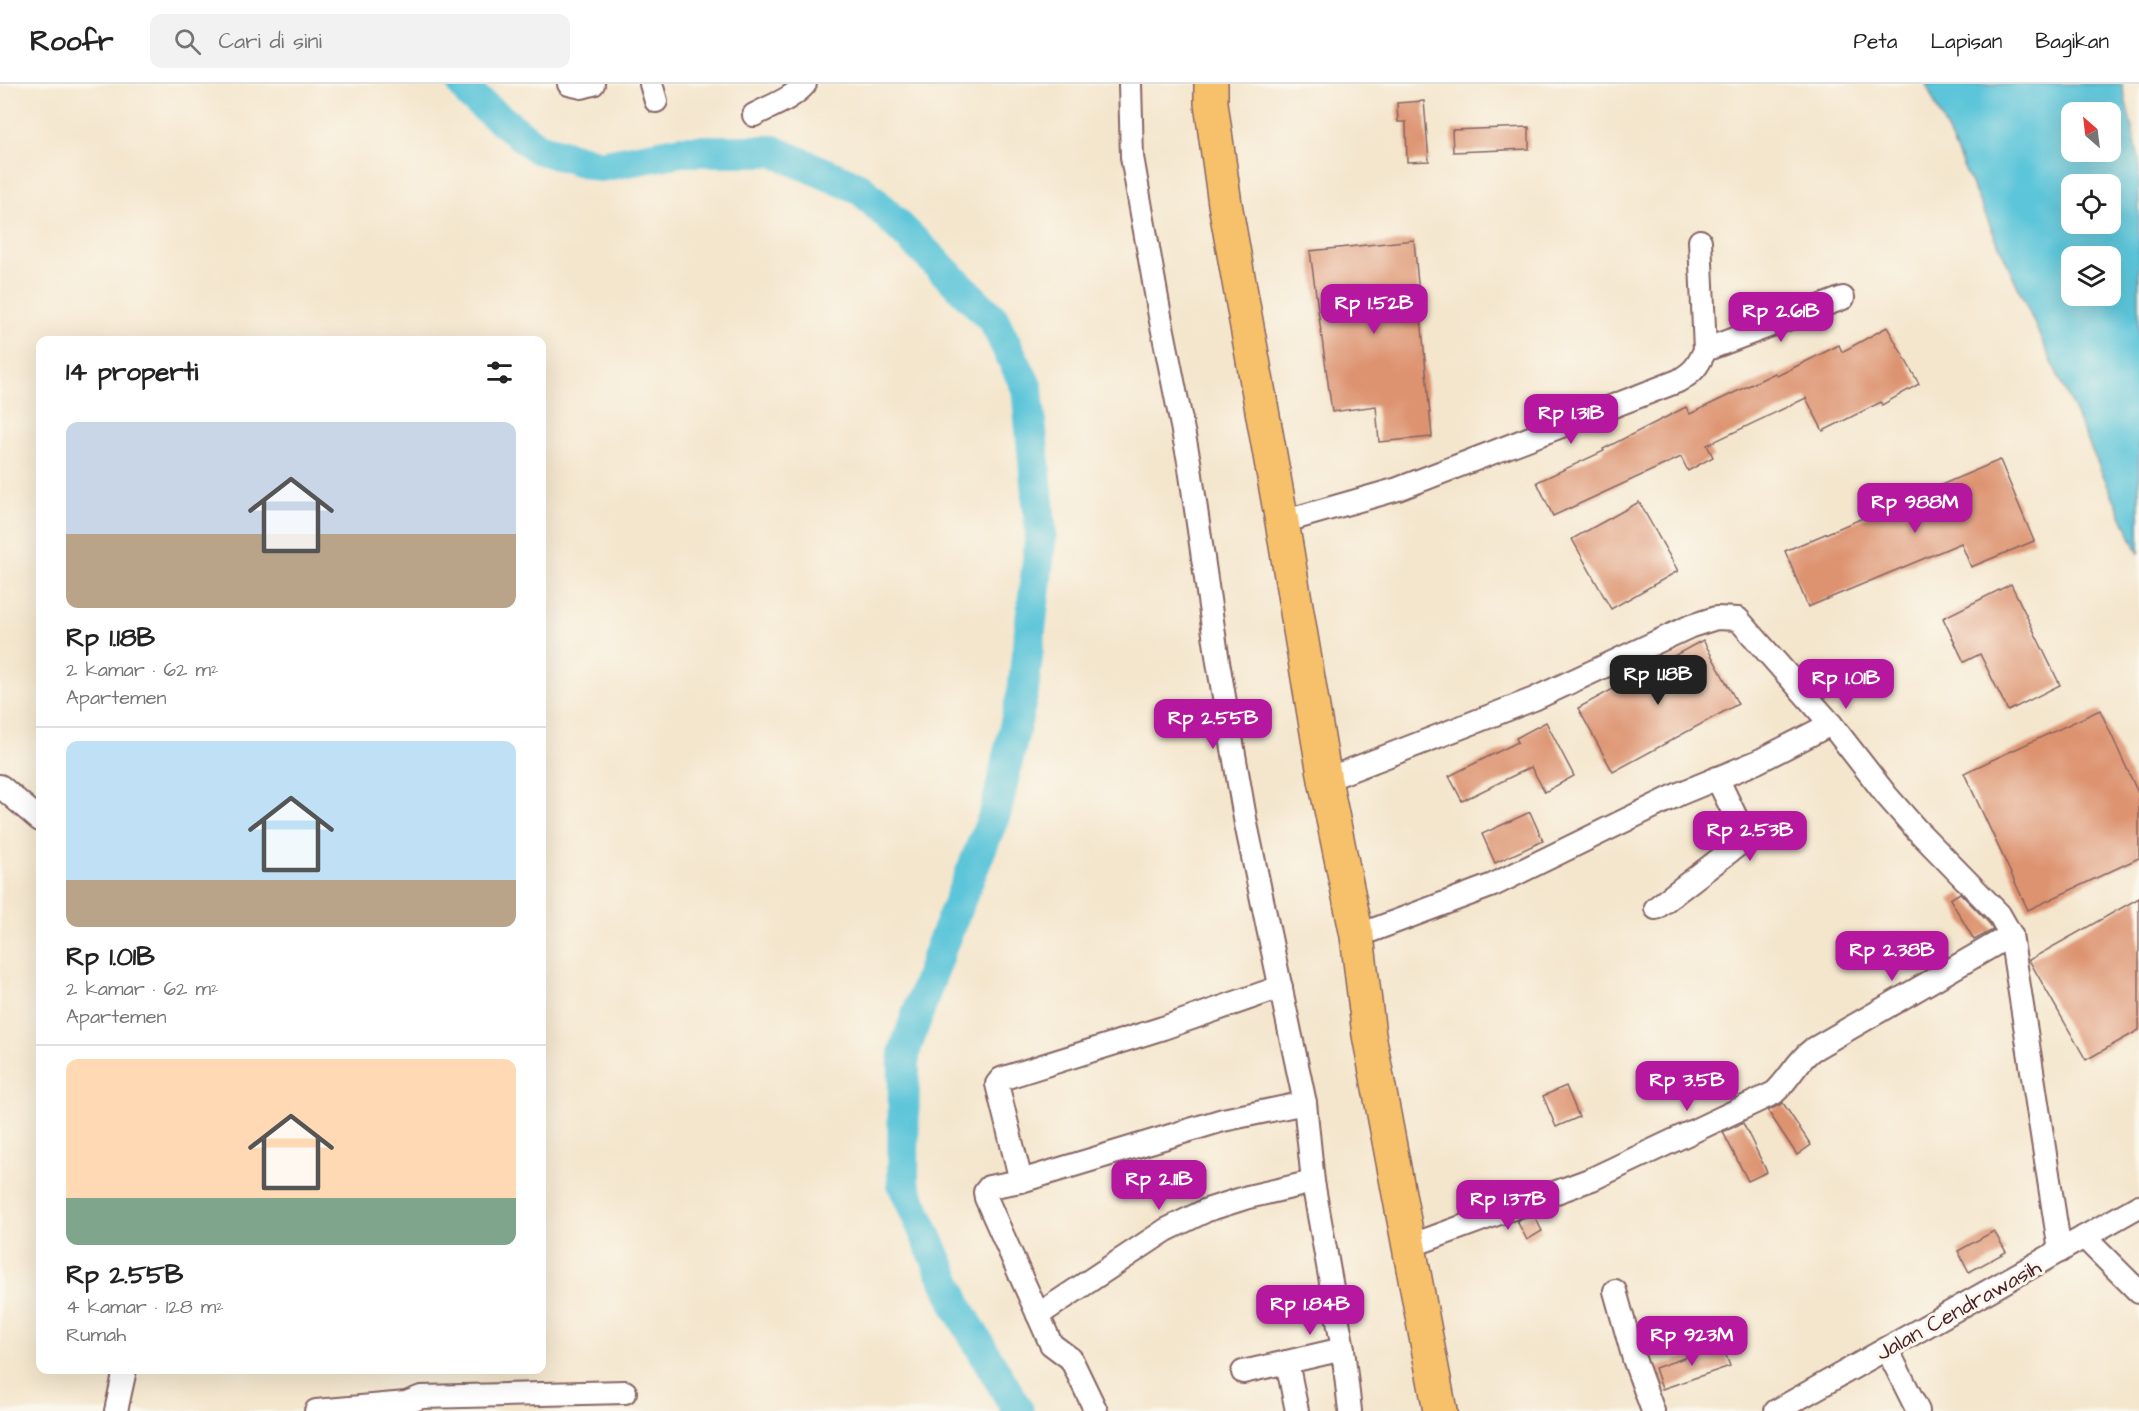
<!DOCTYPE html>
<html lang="id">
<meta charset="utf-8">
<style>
:root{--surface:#fff;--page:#f2f2f2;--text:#222;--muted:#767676;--line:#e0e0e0;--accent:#b5179e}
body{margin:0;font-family:"Architects Daughter",sans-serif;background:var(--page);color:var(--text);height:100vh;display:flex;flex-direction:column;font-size:22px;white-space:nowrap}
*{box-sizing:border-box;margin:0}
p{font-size:20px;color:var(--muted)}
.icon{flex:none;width:33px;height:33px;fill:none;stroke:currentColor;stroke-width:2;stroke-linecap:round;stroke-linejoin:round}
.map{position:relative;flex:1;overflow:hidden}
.side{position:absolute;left:36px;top:252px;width:510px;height:1038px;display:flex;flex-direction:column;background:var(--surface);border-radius:12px;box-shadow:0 6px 24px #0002}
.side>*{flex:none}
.needle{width:39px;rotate:332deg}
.controls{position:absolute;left:2061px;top:18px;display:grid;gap:12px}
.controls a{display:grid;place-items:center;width:60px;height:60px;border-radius:12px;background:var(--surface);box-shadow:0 6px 24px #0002;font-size:30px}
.price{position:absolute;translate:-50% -51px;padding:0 14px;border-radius:12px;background:var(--accent);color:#fff;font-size:20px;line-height:39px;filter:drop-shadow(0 2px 3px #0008)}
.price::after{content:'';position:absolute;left:50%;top:36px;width:18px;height:14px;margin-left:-9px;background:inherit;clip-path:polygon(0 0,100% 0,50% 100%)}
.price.active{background:#222;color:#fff}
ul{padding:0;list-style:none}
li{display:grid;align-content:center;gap:12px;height:318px;padding:0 30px}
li+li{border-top:2px solid var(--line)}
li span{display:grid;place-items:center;height:186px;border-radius:12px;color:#555}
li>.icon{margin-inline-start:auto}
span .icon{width:108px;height:108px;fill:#fffc;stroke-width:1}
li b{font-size:26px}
h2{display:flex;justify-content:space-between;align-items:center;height:72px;padding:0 30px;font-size:26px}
header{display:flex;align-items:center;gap:36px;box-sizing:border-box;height:84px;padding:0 30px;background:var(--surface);border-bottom:2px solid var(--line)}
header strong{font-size:28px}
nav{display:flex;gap:33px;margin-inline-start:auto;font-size:21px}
.search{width:420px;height:54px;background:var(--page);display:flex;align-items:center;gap:15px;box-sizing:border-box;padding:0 21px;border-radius:12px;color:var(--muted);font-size:22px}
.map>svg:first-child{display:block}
.water{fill:#5cc5d9;stroke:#537282;stroke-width:1.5;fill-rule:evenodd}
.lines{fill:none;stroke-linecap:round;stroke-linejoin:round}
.river{stroke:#5cc5d9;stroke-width:32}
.building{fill:#dd936f}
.minor-casing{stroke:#866564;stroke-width:26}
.highway-casing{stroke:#866564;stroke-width:36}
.minor{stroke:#fff;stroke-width:22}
.highway{stroke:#f6c16b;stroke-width:33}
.labels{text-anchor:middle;stroke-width:6;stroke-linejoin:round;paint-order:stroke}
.street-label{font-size:22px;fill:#4a1f2b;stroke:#fbf7ec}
</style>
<header>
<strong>Roofr</strong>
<div class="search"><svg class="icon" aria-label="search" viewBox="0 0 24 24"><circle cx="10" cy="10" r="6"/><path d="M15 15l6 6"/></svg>Cari di sini</div>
<nav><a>Peta</a><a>Lapisan</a><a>Bagikan</a></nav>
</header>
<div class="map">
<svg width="2139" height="1327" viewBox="0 0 2139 1327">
<rect width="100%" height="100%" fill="#fbf7ec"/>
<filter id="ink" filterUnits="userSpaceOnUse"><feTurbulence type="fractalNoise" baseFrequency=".0167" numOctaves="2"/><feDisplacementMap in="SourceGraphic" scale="12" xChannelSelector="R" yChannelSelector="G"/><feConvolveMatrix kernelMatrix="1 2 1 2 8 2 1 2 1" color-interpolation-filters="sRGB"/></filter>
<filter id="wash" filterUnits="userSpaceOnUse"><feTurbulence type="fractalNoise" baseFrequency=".008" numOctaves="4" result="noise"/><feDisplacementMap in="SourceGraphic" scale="24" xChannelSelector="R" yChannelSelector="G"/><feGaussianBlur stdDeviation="1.35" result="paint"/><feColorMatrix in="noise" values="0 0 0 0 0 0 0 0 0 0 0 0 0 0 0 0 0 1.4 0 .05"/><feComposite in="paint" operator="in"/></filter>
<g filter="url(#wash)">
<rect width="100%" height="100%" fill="#f4e6cd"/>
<path class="water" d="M1926,0H2122L2139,76V470ZM2072,28H2110V68H2072ZM2072,100H2110V140H2072ZM2072,172H2110V212H2072Z"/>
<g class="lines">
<polyline class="river" points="463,0 471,12 537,64 600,82 682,67 773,67 861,105 993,235 1027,304 1041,450 1023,607 996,727 940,865 904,969 903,1100 959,1226 1018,1327"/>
</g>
<g id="blocks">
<g class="building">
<polygon points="1424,17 1429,77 1407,78 1406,38 1398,38 1397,19"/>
<polygon points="1529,43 1529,65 1453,68 1452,46"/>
<polygon points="1414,156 1432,353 1379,358 1376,322 1332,328 1310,167"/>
<polygon points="1887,243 1919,300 1882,321 1881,318 1823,347 1806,314 1707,361 1713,373 1688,387 1681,373 1553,432 1537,398 1604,367 1603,365 1686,323 1690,330 1775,289 1777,292 1839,261 1842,268"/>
<polygon points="2000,376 2034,457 1971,483 1961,459 1808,523 1785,467"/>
<polygon points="1639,418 1678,487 1611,525 1572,455"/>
<polygon points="2011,500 2060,601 2008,627 1980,570 1964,578 1943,534"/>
<polygon points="1703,556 1738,620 1613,688 1578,624"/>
<polygon points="2100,626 2139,711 2139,774 2028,826 1964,689"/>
<polygon points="1546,638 1574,692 1545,708 1531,683 1462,717 1449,692 1518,658 1516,654"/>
<polygon points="1530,728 1543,757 1495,779 1482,750"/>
<polygon points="1960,809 1988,838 1993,846 1974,856 1950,815"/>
<polygon points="2139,814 2139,946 2086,976 2029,876"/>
<polygon points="1566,1002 1579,1033 1556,1043 1543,1012"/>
<polygon points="1783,1019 1811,1061 1797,1071 1768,1027"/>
<polygon points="1743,1039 1767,1088 1748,1097 1723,1048"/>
<polygon points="1534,1131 1542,1147 1527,1156 1517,1137"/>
<polygon points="1994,1147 2006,1168 1969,1188 1958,1167"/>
<polygon points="1722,1261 1730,1282 1662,1305 1655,1284"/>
</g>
</g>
</g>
<g filter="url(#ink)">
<use href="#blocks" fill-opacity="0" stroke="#866564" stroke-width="1.5"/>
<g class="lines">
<g class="minor-casing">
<g id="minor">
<polyline points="569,0 582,3 593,0"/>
<polyline points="651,0 656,17"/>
<polyline points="1130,0 1132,73 1160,232 1189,377 1218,578 1246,740 1305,1019 1313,1098 1343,1265 1350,1327"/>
<path d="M754,31C771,22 792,15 805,0"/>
<polyline points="1705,266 1843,214"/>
<path d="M1282,438L1398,405L1678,297C1694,288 1698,282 1705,266L1700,157"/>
<polyline points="1325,696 1534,615 1691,542 1716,534 1738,535 1831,640 1887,712 1916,745 1999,830 2011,851 2060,1167"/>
<polyline points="0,702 40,736"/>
<polyline points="1656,824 1738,761 1743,748 1717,694"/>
<polyline points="1357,852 1493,801 1679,710 1757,678 1831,640"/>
<polyline points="1281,903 1163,944 1001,995 997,1000 1021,1097 1223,1036 1305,1019"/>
<polyline points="1021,1097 989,1103 985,1108 986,1114 1051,1260 1071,1275 1096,1327"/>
<polyline points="2084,1153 2139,1208"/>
<path d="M1410,1162L1592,1095L1774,1009C1789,996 1796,978 1812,966L2011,851"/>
<polyline points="1615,1207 1634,1275 1653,1327"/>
<polyline points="1038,1231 1166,1146 1207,1126 1248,1113 1313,1098"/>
<polyline points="1887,1265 1918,1327"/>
<polyline points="1287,1278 1343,1265"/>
<polyline points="1243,1288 1287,1278 1297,1327"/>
<polyline points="116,1327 125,1286"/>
<polyline points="316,1327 406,1319 421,1313 625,1308"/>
<polyline points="1776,1327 2139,1122"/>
</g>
</g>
<g class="highway-casing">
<polyline id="highway" points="1211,0 1211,19 1225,120 1282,438 1325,696 1357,852 1369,951 1440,1327"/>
</g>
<use href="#minor" class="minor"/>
<use href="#highway" class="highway"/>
</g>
</g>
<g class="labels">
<g class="street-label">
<text transform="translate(1958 1225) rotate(-29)" y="8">Jalan Cendrawasih</text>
</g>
</g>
</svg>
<div class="controls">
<a><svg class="needle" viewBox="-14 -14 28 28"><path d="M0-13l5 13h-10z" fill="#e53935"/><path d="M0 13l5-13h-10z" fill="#767676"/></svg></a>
<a><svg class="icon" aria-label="locate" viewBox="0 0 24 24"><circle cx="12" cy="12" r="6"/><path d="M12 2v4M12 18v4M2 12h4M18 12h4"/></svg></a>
<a><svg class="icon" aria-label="layers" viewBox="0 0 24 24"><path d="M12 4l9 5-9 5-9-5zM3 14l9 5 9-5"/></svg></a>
</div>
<b class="price" style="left:1374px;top:251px">Rp 1.52B</b>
<b class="price" style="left:1781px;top:259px">Rp 2.61B</b>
<b class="price" style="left:1571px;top:361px">Rp 1.31B</b>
<b class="price" style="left:1915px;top:450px">Rp 988M</b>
<b class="price active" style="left:1658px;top:622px">Rp 1.18B</b>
<b class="price" style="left:1846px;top:626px">Rp 1.01B</b>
<b class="price" style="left:1213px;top:666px">Rp 2.55B</b>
<b class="price" style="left:1750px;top:778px">Rp 2.53B</b>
<b class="price" style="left:1892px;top:898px">Rp 2.38B</b>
<b class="price" style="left:1687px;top:1028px">Rp 3.5B</b>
<b class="price" style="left:1159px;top:1127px">Rp 2.11B</b>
<b class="price" style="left:1508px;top:1147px">Rp 1.37B</b>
<b class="price" style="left:1310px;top:1252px">Rp 1.84B</b>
<b class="price" style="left:1692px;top:1283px">Rp 923M</b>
<section class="side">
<h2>14 properti<svg class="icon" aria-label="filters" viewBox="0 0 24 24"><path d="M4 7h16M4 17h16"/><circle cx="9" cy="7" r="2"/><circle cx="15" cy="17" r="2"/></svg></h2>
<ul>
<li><span style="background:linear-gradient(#c9d6e8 60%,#b9a48a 0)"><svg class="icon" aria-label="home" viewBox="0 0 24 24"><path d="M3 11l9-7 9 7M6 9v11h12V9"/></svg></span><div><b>Rp 1.18B</b><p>2 kamar · 62 m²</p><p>Apartemen</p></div></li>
<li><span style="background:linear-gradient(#bfe0f5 75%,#b9a48a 0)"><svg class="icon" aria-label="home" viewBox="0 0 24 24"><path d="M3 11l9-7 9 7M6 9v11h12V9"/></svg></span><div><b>Rp 1.01B</b><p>2 kamar · 62 m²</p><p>Apartemen</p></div></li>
<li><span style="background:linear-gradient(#ffd9b3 75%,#7fa58c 0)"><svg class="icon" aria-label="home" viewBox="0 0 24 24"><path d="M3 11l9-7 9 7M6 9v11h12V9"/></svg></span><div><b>Rp 2.55B</b><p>4 kamar · 128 m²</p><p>Rumah</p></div></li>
</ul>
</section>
</div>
